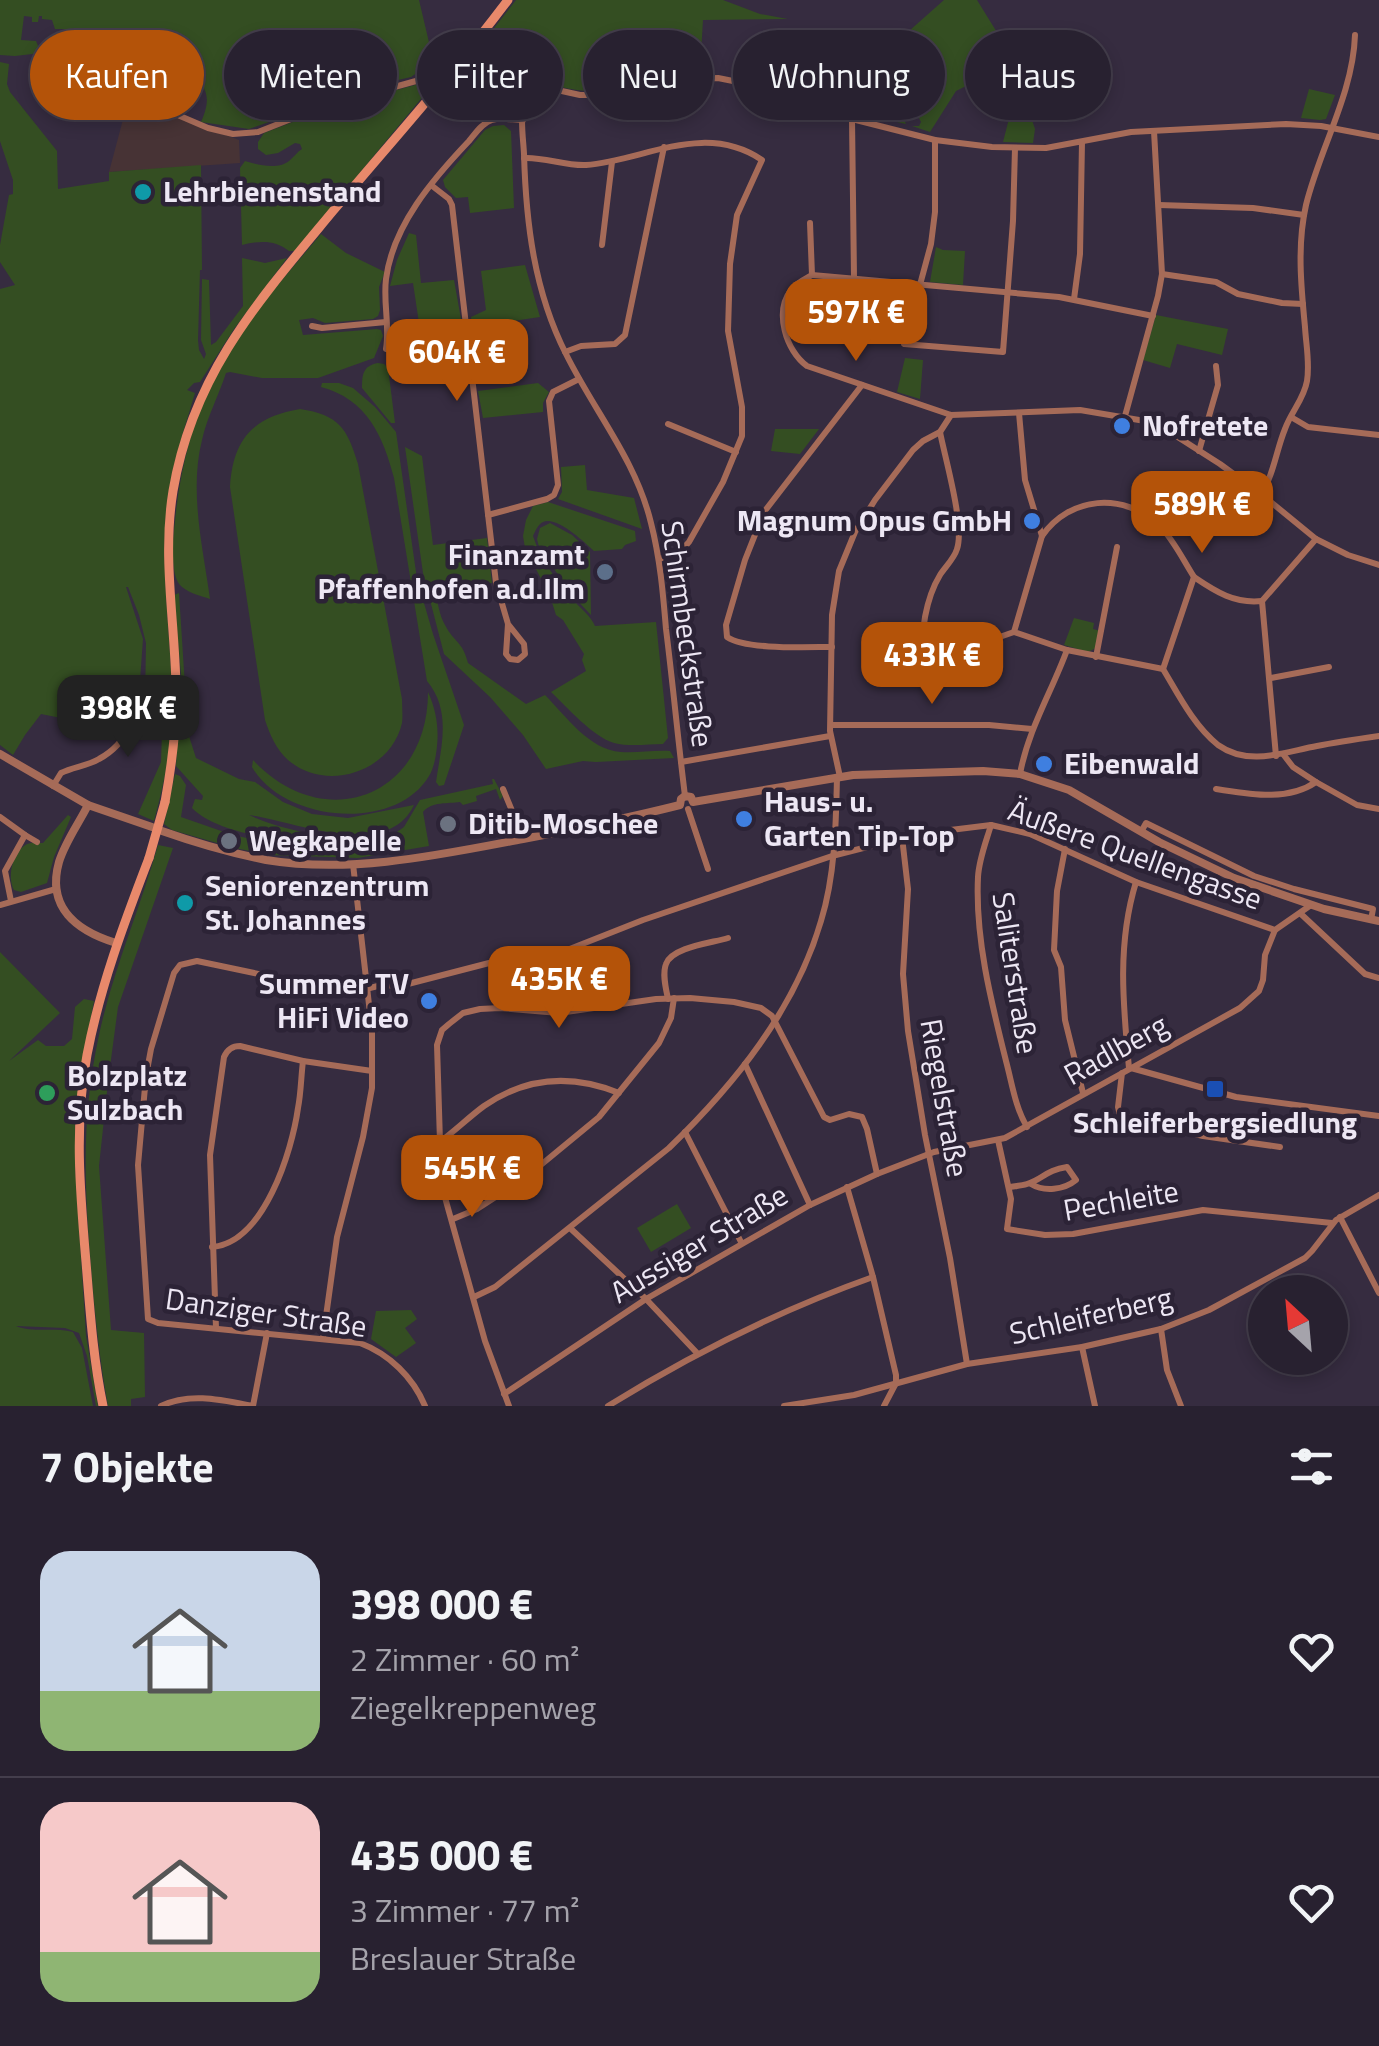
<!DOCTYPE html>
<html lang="de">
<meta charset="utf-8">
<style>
:root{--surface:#282130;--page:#342e3c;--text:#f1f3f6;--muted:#a5a3ab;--line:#443e4c;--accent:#b45309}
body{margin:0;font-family:"Titillium Web",sans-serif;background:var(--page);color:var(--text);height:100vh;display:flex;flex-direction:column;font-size:38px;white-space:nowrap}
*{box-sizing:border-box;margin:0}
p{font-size:32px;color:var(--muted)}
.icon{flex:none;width:55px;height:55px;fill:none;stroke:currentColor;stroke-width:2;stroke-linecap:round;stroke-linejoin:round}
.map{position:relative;height:1406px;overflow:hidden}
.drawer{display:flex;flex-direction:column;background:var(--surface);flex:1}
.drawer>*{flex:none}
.banner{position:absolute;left:30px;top:30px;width:1320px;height:90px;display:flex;gap:20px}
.needle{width:65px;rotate:334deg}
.tools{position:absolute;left:1248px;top:1275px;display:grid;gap:20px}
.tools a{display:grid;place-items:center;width:100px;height:100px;border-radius:50%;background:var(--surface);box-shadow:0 5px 15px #0003,0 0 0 2px var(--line);font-size:50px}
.price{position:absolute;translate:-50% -85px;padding:0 22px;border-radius:20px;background:var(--accent);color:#fff;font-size:32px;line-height:65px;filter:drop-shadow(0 2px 5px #0008)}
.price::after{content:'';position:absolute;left:50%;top:60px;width:30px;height:22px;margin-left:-15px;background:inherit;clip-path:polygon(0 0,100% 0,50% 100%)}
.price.active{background:#222;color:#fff}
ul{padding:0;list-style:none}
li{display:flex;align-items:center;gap:30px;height:250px;padding:0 40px}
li+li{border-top:2px solid var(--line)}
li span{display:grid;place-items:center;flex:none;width:280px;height:200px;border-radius:30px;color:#555}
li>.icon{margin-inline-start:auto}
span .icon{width:120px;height:120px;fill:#fffc;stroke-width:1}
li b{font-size:42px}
h2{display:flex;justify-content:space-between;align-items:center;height:120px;padding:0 40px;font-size:42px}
.tag{padding:0 35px;border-radius:45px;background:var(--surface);box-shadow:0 5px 15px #0003,0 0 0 2px var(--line);font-size:35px;line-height:90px}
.tag.active{background:var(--accent);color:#fff}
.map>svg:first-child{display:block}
.industrial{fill:#473335}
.green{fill:#344e22}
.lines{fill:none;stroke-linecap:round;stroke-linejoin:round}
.minor{stroke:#a66b58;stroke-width:6}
.tertiary{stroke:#a66b58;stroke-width:8}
.secondary{stroke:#e8896b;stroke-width:9}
.secondary-bridge{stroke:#e8896b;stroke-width:9}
.culture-dot{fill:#0f9aa8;stroke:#2c2336;stroke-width:4}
.shop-dot{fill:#3f7fe0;stroke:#2c2336;stroke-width:4}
.service-dot{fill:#5c6f8a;stroke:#2c2336;stroke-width:4}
.worship-dot{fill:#6b7280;stroke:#2c2336;stroke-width:4}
.transit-dot{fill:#1a4fb4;stroke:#2c2336;stroke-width:4}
.leisure-dot{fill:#2e9e5b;stroke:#2c2336;stroke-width:4}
.labels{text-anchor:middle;stroke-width:9;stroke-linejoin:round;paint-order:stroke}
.poi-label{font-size:30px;font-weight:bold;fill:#ede7f4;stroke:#2c2336;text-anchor:start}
.street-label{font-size:30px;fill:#ede7f4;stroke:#2c2336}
</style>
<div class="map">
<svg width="1379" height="1406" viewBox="0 0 1379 1406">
<rect width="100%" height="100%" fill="#362c40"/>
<polygon class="industrial" points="129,97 239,140 240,163 109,172"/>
<g class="green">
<path d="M0,0H419L432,55L425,67L411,77L368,87L249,129L201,122C221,78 186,76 157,63L154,59C153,54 155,48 153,42C146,22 111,32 101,44C96,50 93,60 89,67L73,56L65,54V29H55L52,20L42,19V16H39L38,22H32V17L24,16L21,40L36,41L41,53L15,56L0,55Z"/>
<path d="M516,0H723L760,14L788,19L703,20L700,70C664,78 614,95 577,90C546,86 518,72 490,59L485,54L484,41Z"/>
<polygon points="944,0 977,0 998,34 1010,83 1003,86 980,79 956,91 930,132 912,126 919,126 921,122 918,116 915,116 907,108 905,101 913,100 911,71 881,72 880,41 900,39"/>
<path d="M443,60L449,65L295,251H289C274,239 259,241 242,245L240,168L245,161C257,165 278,170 289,161C294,157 297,152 302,149L300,144L295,143L278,153L266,155L258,149V142L264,133L327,109L415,85L431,75Z"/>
<path d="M0,62L9,64L7,84L10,92L57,151L58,189L109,181V172L201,165L202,270H200L198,340L199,350L204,359L206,354L201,340L202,279L209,280L211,345L216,342L243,306L242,258L265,263L287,258L234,329L200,382L194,383L187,390L195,393C185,427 173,462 168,497C158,572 174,647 172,722C170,755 163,788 154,821L138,814L161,762L163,700L148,704L145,702L146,643L139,615L128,587H126L143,639L138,708L91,724L41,714L25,735L13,755L0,745V289L15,285L0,262V245L9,195L13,194V180L0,141Z"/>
<polygon points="1309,89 1335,95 1326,119 1320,120 1301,118"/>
<polygon points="881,92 888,102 898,108 906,124 857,113 872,108 874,96 876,98"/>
<polygon points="1038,93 1039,119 1032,120 1035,129 1033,143 1003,142 1012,107"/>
<polygon points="504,125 511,131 514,208 470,213 468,197 456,198 445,187 443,180 485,130 493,126"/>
<polygon points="409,233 416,235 421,283 454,280 461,319 419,323 413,283 390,286 397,260"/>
<path d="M321,234L346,253L385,272L379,287L380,310L378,316L373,319L325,323L313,318L299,320L303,335L377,329L381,330L383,336L374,358L318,378H262L230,372L226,373C219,395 207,417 202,440C189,492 203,547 210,599C201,596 189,593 182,587C169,577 173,537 175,521C180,470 192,420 216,374C242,323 284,278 321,234Z"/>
<polygon points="936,247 943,250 965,251 963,285 930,282"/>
<polygon points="525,265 540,317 472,327 471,317 486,310 481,271"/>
<polygon points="1156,315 1228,329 1222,355 1177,344 1170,368 1143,360"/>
<polygon points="905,358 923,360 920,399 897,392"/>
<path d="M378,363L384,364L388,368L395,423H391L362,388C362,374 363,366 378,363Z"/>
<path d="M322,383H339L353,388L375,407L396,432L417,579L433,634L464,725L444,785L439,786L436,782C441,747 452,711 427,681L394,478C383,436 367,399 321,387Z"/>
<polygon points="538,383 549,392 543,403 543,412 483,418 478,391"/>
<path d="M300,409C339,415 347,428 358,464L402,699C402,707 403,716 402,723C391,772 326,793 288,760C276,749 270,735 265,720L230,487C233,439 253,417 300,409Z"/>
<polygon points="775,429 819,429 800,454 771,451"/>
<path d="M405,447L422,456L433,545L487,538L492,583L435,591C438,602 439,615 445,625C455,644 462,640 468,663L526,704L545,695C566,716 589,750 621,752C637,753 654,750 670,751L674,758L596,762L583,761L546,769L523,735L490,697L444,654L423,573Z"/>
<polygon points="585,465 587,490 634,498 642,529 558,499 562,492 561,467"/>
<path d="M548,502L635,531L636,541L625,545L622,549L594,551C584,542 557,516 543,522C538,524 535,532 533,536C540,559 558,582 573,600C581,609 590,615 595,626L656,622L668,738L663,744C648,744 630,747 614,743C593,737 567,707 551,692L586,671L582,660L584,654L563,620L556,615L550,596L525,548L523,536L526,520L533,506Z"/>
<polygon points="550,523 572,535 590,552 591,615 572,595 539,547 537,539 540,528"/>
<path d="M179,593L188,733L196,758L239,779L255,782L283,802L312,814L348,818L414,805C387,862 294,821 249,815C273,826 299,832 325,836L328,839L327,842C292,843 218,835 192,808L195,799L202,800L203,796L176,766L181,674L174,595Z"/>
<polygon points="1074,618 1094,623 1093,629 1101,631 1098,647 1088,652 1064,645"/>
<path d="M428,692C436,709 439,728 437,746C436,756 434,768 429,776C395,833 283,822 252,767L253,760C324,836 428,797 428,692Z"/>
<polygon points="175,774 180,776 186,785 181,817 227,833 224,845 172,830 164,824"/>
<path d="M492,779H494L503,796L500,800L496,789L476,796L477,801L463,805L460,802C448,804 432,801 423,812L429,846L358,858L269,855L235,848L237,836L291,847H318L369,840L394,834L404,827L420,800L493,784Z"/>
<path d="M68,815L71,817L54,857L47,883L21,892L14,890C7,877 12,852 27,844C32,842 38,843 43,843Z"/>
<path d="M158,845L173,848L118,1007L108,1082L99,1166L111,1330L144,1333L145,1397L131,1399V1406H108C99,1356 94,1306 90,1255C84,1175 82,1114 99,1035C113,970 140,909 158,845Z"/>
<path d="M0,952L60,1013L9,1061L38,1040L46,1046H64L72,1039L75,1007L84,999L94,1001L84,1055L75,1124V1164L86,1336L98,1406H96L87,1356L79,1333L65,1328L16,1326C32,1333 54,1327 73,1332L82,1348L93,1406H0Z"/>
<polygon points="677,1204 691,1228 651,1252 637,1228"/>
<polygon points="411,1310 417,1319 405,1328 416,1343 396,1357 371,1339 376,1311"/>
</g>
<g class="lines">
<g class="minor">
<polyline points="806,39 817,106"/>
<polyline points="468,53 486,65 529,84 532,88 539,86 580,95 600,95 682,79 718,78 738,82 852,119 935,140 992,147 1046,148 1131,132 1286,124 1321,126 1379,137"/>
<polyline points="40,57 68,58 79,62 119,86 166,110 208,128 233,134 258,132 319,108 416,81 429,72 447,53 456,53 464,58"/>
<path d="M532,88C517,104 523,133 524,154C526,223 534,291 566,354C594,411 636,460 651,523C660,558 663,593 666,629C673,685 678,740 685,796"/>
<polyline points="852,119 854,277"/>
<polyline points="935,140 935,212 931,244 904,344 1003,352 1013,221 1015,148"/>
<path d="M524,158C545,157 565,166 586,165C646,160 704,121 762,160L737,215L730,264L728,331L742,407V436L723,482L689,542L679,553L659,559"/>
<polyline points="431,185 449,199 452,205 496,583 508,624 506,654 510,659 518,660 525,654 524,644 508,624"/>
<polyline points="1159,205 1253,208 1304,215"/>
<polyline points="810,223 812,275"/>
<polyline points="602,245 612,162"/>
<polyline points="1162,274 1216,282 1238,294 1282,303 1303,304"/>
<path d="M812,275C805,279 796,283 791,290C774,312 786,351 807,366L951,415L1080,410L1145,421L1173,434L1220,464L1261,494L1316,539L1348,555L1379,565"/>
<polyline points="812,275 1059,297 1153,316"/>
<polyline points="1074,299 1080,254 1082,142"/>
<polyline points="312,326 322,328 386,322"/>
<path d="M386,349C390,326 383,303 386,279C393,225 433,179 469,141C475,134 482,123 492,120C501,117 513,120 523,120"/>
<polyline points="565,352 581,346 615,344 625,335 664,147"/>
<polyline points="1019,413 1025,480 1042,536 1014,632 1067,650"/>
<polyline points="1125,416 1158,296 1162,274 1154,131"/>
<polyline points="1291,417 1308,427 1379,435"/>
<polyline points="668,424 736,452"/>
<path d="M940,432C945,458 965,526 957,549C954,559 945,567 940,575C926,598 920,634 923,660L939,658L1014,632"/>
<polyline points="1199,451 1218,385 1216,366"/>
<path d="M1261,494C1274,474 1276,451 1285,429C1291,412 1304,399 1307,381C1310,363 1306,345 1305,327C1301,286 1297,245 1306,205C1320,148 1353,94 1355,35"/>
<polyline points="488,515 547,499 554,495 558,485 549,401 553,392 579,379"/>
<path d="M1194,577C1216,592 1235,604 1262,601L1276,756"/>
<polyline points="1262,601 1316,539"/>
<path d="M832,647C807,647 746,650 727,637L726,625L745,560L764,512L862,385"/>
<polyline points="1096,657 1117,547"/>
<path d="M1163,669C1178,694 1194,726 1218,745C1249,767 1284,752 1317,746C1337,742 1358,739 1379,736"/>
<polyline points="1271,678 1329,667"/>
<polyline points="831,725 989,725 1032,729"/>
<polyline points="1283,754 1293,767 1316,782"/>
<polyline points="681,762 830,736"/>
<path d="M1020,774C1028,730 1052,691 1067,650L1163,669L1194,577C1183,560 1174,540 1159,525C1123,492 1070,496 1042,536"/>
<polyline points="840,777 830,731 832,615 839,571 855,532 875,500 913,450 923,441 940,432 951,415"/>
<path d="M53,786L61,773C73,767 87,766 99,759C129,743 141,709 143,678"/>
<polyline points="503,789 515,818 520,839"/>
<path d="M1216,789C1249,794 1287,802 1316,782L1357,805L1379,809"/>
<polyline points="688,809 708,869"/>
<polyline points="0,817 25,835 5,871 11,901"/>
<path d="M991,825C986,842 979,859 978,877C975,938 991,1001 1006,1061C1012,1083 1015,1107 1027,1127"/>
<polyline points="1141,832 1146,823 1254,876 1294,889 1373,909 1371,920"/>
<polyline points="25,835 37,842"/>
<polyline points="902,837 908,889 903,974 908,1031 925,1135 950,1258 967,1364"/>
<polyline points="1065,849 1057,891 1054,950 1061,967 1065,1020 1083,1093"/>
<polyline points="0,905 56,889"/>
<polyline points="1301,914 1365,974 1379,978"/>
<path d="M668,999C666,989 662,974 666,964C672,947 712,943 728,938"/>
<polyline points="745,1064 810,1205"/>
<path d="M1129,1068C1123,1004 1117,944 1136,882"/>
<polyline points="1131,1068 1236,1097 1379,1116"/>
<polyline points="1122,1073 1118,1107 1120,1115 1203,1136 1280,1147"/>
<polyline points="685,1132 741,1242"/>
<polyline points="998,1140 1011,1199 1007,1229 1045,1235 1073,1234 1203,1210 1332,1223"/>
<path d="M441,1141C456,1130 469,1117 484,1106C526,1077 572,1074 619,1093"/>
<polyline points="847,1187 873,1277 896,1375 896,1383 884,1406"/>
<path d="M1009,1187C1015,1186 1021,1186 1027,1184C1043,1179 1046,1170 1067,1167L1076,1180C1064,1190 1044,1192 1031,1184"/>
<polyline points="1340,1217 1379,1293"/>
<polyline points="453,1219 477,1209 525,1178 599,1117 659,1043 671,1018 674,998"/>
<polyline points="570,1228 646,1299 697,1353"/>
<path d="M212,1247C264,1243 292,1151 298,1108C301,1093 301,1077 303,1061"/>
<path d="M474,1297L495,1287L669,1148C734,1085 795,1010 821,921C835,876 836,825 837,777"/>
<path d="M216,1328L210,1155L224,1057C227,1050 232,1046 240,1046L303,1061L372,1071"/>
<polyline points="1161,1329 1167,1370 1181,1406"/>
<polyline points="323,1338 337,1237 363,1137 372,1088 372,1031 353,864"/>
<polyline points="1082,1347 1095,1406"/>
<polyline points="504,1394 646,1299 810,1205 877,1174 934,1152 1005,1138 1240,1008 1259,991 1263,980 1265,955 1275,930"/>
<path d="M161,1406C190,1392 222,1400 253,1406L267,1333"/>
<path d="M425,1406C413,1377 389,1354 360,1343L158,1323L148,1319L138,1165L146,1076L151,1049L174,973L180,965L197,961L349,993L378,986L404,985L493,962L557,954L643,920L832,856L918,834L991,825L1030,834L1136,882L1275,930L1311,905"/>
<polyline points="509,1406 485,1341 434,1158 440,1142 437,1045 442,1030 449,1024 463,1013 480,1009 500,1008 559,1013 656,999 690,998 734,1002 761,1008 772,1016 824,1117 830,1120 849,1114 862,1117 867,1129 877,1174"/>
<path d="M608,1406C692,1354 780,1310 873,1277"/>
<polyline points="784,1406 854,1395 967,1364 1082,1347 1161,1329 1209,1310 1305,1258 1312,1251 1336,1220 1379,1195"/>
</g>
<g class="tertiary">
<polyline points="0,754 88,805 152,827"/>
<path d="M88,805C79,823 65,842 59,862C46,908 77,931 116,943"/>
<path d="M162,831C196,843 231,853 266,860C351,874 439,855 523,839C575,829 628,818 680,805L681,799L685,796L691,797L693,802L853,775L983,771L1020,774L1069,790L1159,842L1234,878L1324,909L1379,921"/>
</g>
<g class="secondary">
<path d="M165,802C172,764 177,727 176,688C175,622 162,557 173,491C193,373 260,299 333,211C392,141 453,73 508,0"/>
<path d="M103,1406C93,1358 90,1310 86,1262C80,1192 74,1124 87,1055C100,987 124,923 149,858"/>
</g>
<polyline class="secondary-bridge" points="149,858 165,802"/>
</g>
<g class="culture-dot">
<circle cx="143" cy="192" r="10"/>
<circle cx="185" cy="903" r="10"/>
</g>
<g class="shop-dot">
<circle cx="1122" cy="426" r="10"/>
<circle cx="1032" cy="521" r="10"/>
<circle cx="1044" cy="764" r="10"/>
<circle cx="744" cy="819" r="10"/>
<circle cx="429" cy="1001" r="10"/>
</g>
<circle class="service-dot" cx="605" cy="572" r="10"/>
<g class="worship-dot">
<circle cx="448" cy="824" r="10"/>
<circle cx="229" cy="841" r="10"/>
</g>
<rect class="transit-dot" x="1205" y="1079" width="20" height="20" rx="5"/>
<circle class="leisure-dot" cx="47" cy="1093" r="10"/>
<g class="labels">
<g class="poi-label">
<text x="163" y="202">Lehrbienenstand</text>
<text x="1142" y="436">Nofretete</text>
<text x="1012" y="531" text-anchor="end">Magnum Opus GmbH</text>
<text x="585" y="565" text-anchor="end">Finanzamt<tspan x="585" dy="34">Pfaffenhofen a.d.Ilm</tspan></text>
<text x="1064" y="774">Eibenwald</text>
<text x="764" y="812">Haus- u.<tspan x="764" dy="34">Garten Tip-Top</tspan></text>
<text x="468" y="834">Ditib-Moschee</text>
<text x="249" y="851">Wegkapelle</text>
<text x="205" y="896">Seniorenzentrum<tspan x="205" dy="34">St. Johannes</tspan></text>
<text x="409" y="994" text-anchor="end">Summer TV<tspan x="409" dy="34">HiFi Video</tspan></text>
<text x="67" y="1086">Bolzplatz<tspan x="67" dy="34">Sulzbach</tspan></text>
<text x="1215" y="1133" text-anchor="middle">Schleiferbergsiedlung</text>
</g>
<g class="street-label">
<text transform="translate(687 634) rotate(82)" y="10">Schirmbeckstraße</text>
<text transform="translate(1135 855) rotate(20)" y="10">Äußere Quellengasse</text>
<text transform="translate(1015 973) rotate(81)" y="10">Saliterstraße</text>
<text transform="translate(1116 1050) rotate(-29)" y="10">Radlberg</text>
<text transform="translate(944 1098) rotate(80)" y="10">Riegelstraße</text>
<text transform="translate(1121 1201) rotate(-10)" y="10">Pechleite</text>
<text transform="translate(699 1244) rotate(-31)" y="10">Aussiger Straße</text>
<text transform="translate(266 1313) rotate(8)" y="10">Danziger Straße</text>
<text transform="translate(1091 1316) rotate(-13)" y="10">Schleiferberg</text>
</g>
</g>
</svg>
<div class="tools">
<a><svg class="needle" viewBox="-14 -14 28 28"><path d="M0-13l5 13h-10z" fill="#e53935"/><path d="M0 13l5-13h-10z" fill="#a5a3ab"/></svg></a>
</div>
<b class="price" style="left:856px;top:364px">597K €</b>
<b class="price" style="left:457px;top:404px">604K €</b>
<b class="price" style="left:1202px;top:556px">589K €</b>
<b class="price" style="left:932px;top:707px">433K €</b>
<b class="price active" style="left:128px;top:760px">398K €</b>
<b class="price" style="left:559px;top:1031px">435K €</b>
<b class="price" style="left:472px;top:1220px">545K €</b>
<div class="banner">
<a class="tag active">Kaufen</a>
<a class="tag">Mieten</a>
<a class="tag">Filter</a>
<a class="tag">Neu</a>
<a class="tag">Wohnung</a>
<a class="tag">Haus</a>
</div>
</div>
<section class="drawer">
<h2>7 Objekte<svg class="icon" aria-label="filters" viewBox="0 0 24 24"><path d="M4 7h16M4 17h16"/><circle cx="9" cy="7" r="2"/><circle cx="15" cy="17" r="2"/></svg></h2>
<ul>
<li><span style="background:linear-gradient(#c9d6e8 70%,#8fb573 0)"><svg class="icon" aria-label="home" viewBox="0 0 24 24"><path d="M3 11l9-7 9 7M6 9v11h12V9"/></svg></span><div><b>398 000 €</b><p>2 Zimmer · 60 m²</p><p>Ziegelkreppenweg</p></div><svg class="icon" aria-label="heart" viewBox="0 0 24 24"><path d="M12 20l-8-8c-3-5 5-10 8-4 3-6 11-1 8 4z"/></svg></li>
<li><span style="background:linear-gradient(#f6c9c9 75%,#8fb573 0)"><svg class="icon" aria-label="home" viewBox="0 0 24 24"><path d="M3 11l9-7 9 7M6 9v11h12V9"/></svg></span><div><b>435 000 €</b><p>3 Zimmer · 77 m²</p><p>Breslauer Straße</p></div><svg class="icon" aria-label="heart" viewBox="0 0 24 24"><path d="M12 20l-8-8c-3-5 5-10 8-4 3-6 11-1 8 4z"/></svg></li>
</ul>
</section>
